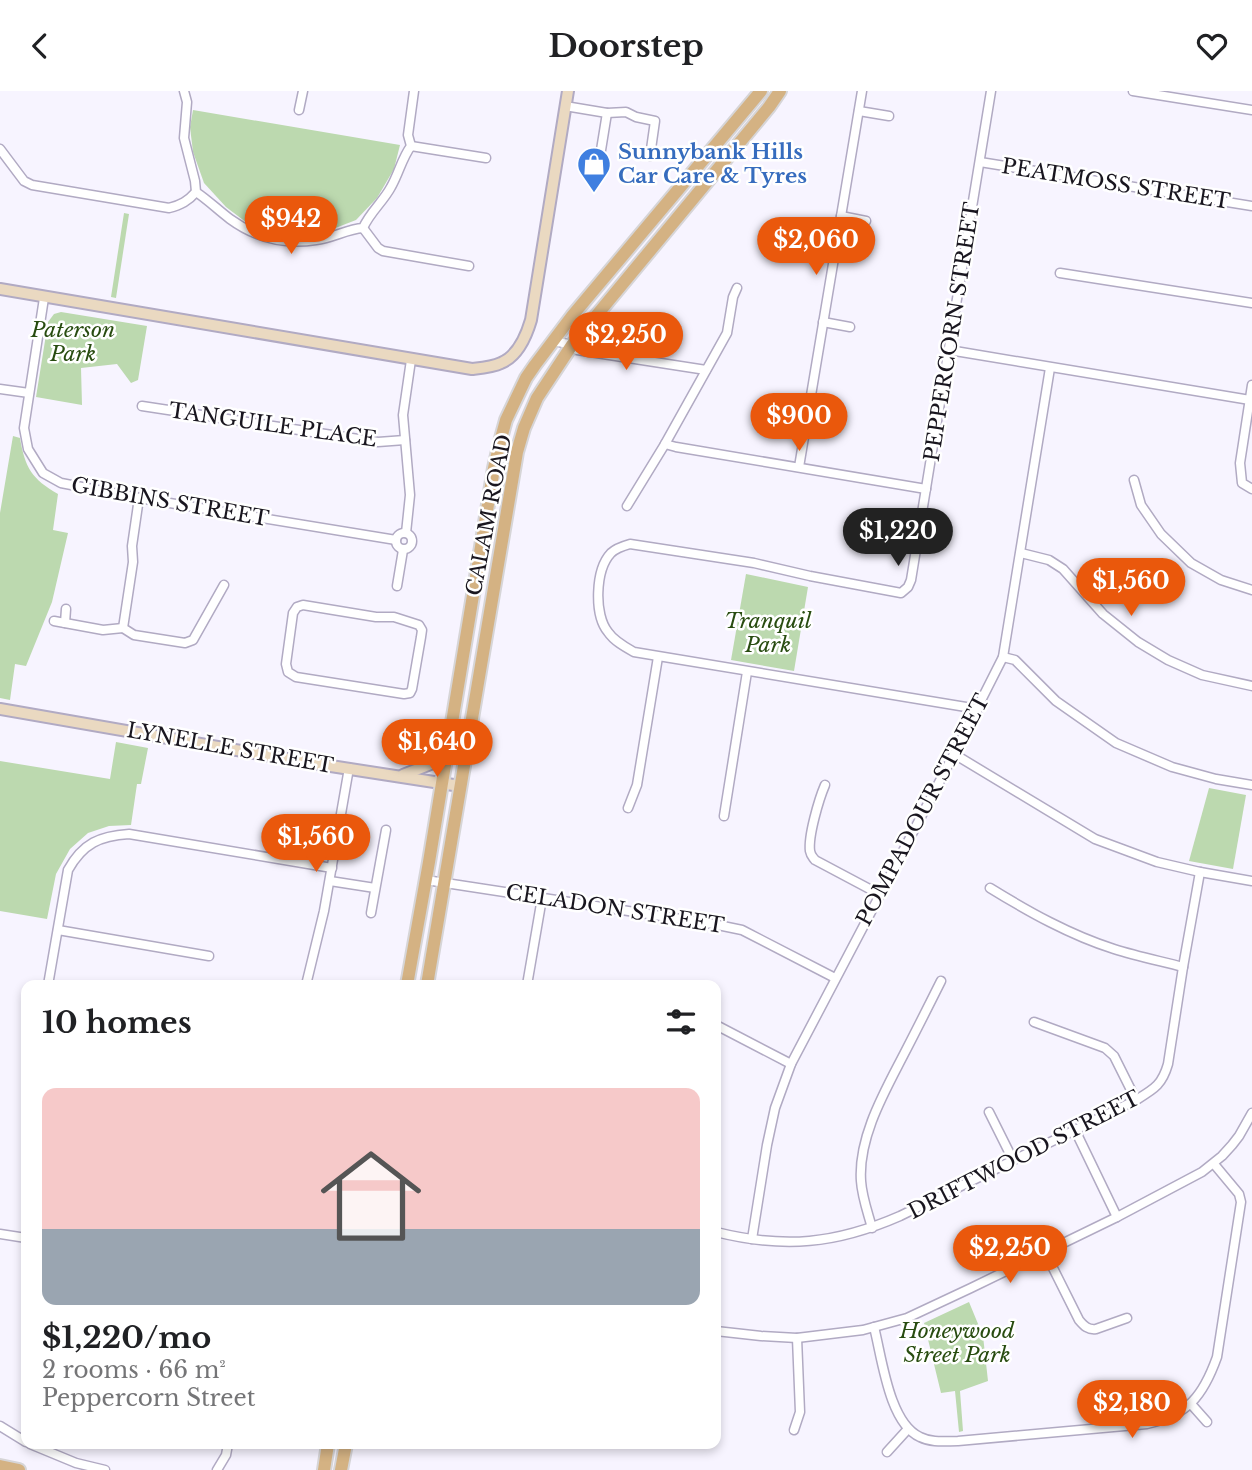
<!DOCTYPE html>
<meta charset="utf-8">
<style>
:root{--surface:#fff;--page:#f6f6f6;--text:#202124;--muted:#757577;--line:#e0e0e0;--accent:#ea580c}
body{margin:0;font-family:"Libre Baskerville",serif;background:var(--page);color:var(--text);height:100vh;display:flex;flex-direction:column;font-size:26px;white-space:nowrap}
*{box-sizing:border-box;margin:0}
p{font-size:23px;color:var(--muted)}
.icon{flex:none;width:38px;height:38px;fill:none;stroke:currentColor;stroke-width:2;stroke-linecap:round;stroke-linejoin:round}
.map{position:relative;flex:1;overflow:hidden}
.side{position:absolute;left:21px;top:889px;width:700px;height:469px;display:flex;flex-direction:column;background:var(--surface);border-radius:14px;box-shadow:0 4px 10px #0003}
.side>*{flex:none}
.price{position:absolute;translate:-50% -60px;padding:0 16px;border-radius:24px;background:var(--accent);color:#fff;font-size:23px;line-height:46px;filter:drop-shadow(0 2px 4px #0008)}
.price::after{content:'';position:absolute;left:50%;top:42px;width:21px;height:16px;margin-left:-10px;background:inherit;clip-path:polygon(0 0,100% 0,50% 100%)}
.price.selected{background:#222;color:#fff}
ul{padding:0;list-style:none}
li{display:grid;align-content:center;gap:14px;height:371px;padding:0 21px}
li+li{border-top:2px solid var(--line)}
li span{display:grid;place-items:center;height:217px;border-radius:14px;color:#555}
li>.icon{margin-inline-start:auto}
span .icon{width:126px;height:126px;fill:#fffc;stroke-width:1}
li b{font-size:30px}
h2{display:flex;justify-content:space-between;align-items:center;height:84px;padding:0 21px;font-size:30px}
header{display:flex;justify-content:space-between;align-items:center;height:91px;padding:0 21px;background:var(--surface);font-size:32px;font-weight:700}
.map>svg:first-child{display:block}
.green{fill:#bcd9af}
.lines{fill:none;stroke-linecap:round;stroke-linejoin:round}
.street-casing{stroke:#b1aac3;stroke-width:11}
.secondary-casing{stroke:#b1aac3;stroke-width:14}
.primary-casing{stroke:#d6d5d7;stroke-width:16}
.street{stroke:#fff;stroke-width:8}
.secondary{stroke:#ead9c1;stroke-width:10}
.primary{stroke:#d4b283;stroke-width:12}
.labels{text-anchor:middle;stroke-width:5;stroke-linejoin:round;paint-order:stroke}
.shop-label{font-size:21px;font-weight:bold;fill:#366cbe;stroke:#fff;text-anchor:start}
.street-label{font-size:21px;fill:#19161f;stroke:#fff}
.park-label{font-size:21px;font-style:italic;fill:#284c10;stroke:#fff}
</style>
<header><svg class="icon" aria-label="back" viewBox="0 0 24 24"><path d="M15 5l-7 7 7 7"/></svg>Doorstep<svg class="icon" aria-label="heart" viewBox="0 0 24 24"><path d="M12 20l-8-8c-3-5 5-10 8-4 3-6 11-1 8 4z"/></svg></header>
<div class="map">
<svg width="1252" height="1379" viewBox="0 0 1252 1379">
<rect width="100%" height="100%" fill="#f7f4ff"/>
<g class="green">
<polygon points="193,19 400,54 394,78 377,107 356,129 320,143 288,145 255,138 226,116 204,92 193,61 190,36"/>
<polygon points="124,122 129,123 116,207 111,206"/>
<polygon points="61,221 147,235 138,289 131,292 117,273 81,277 82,314 36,306 48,231 54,223"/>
<path d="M13,345L20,347C25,377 32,388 58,403L53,439L68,442L52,511L26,575L15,573L10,609L0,607V422Z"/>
<polygon points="746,483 808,496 794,580 731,569"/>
<polygon points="116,651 148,657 141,693 137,693 131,734 109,735 88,742 70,758 56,783 47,828 0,820 0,670 110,688"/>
<polygon points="1209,697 1246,704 1233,778 1189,770"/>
<polygon points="969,1211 983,1245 988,1290 960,1300 963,1340 959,1341 955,1300 941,1302 924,1232"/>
</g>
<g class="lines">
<g class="street-casing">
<g id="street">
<path d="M184,0L187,11L184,47L195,90L196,101C208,109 218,119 230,128C256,147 284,154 316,149C333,147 347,138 363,137C370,121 383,111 391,96C399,82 402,67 411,55L408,44L414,0"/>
<polyline points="1133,0 1252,19"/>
<polyline points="565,15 607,22 626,21 636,26 655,30 650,65"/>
<polyline points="299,19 303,0"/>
<polyline points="859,20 889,25"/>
<polyline points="411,55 486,67"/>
<path d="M0,58L24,90L32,94L169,117C181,114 188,110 196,101"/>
<polyline points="601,59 607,22"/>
<polyline points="980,71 1252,115"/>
<polyline points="841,125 866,130"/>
<polyline points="363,137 378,157 383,160 469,175"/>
<polyline points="1060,182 1252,212"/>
<polyline points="44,207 24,337 28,358 43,382 61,392 139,407 396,449"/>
<polyline points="823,231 850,236"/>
<polyline points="554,250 572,254 577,259 706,279"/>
<polyline points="949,259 1250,309"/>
<polyline points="1252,294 1240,372 1242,392 1252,398"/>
<polyline points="0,298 29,302"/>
<polyline points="142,315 378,351 405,349"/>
<polyline points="665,353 676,356 926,398"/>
<polyline points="799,376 862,0"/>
<polyline points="1134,389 1141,414 1161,443 1191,472 1221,489 1252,499"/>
<polyline points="139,407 132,455 133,471 123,537 134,544 185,552 193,549 224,494"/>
<polyline points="627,415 665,353 727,242 733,206 737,197"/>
<circle cx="404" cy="450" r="8"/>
<polyline points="406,442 410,404 403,324 411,269"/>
<polyline points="1021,462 1049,469 1063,478 1103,523 1138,551 1168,569 1202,584 1252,595"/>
<polyline points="397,495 403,459"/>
<polygon points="303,514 376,526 394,526 419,534 422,539 421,546 412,598 410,602 404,603 296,586 288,581 286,573 293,522 297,516"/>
<polyline points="54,530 103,539 123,537"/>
<polyline points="65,532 66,518"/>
<polyline points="1003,566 1015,569 1056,610 1116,652 1172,676 1216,688 1252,694"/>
<path d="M978,618L634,561C625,556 614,550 608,541C594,524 595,479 611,462C616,457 623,455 630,453L754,472L810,485L901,502L908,496L911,489L991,0"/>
<polyline points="954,663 1095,748 1157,771 1200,781 1252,790"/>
<path d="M825,694C819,708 808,745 810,760C811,765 812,765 815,769L879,803"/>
<polyline points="628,717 637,694 658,566"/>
<polyline points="724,725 747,581"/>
<polyline points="426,789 713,833 742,839 835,887"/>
<polyline points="330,790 375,797"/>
<path d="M990,797C1029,821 1070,844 1114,858C1136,865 1160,870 1183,876"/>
<polyline points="371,822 386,739"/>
<polyline points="58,839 209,865"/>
<path d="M48,894L68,779C83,752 100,745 129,743L332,777"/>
<polyline points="306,894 324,820 349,677"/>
<polyline points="527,894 542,807"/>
<polyline points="1034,931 1105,957 1114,965 1136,1009"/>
<polyline points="716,934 791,973"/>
<polyline points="989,1021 1013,1069"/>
<polyline points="1075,1039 1117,1126"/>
<path d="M872,1137C868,1122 862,1106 861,1090C858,1046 885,1000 904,963C917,938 929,914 941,890"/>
<path d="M716,1141C784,1158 836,1153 900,1125L1136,1009C1154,998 1162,994 1168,973L1183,876L1200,781"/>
<polyline points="0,1143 26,1147"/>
<polyline points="752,1148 767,1054 775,1017 791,973 954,663 1003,566 1050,277"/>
<path d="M1045,1161L1079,1229C1084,1235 1088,1239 1096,1238L1127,1227"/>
<path d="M874,1236C882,1267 889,1332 920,1346C932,1352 945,1350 958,1350L1147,1333C1188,1324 1203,1305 1217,1266L1241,1111L1239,1103L1214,1073"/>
<polyline points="716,1240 761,1245 797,1247 863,1239 907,1227 971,1197 1117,1126 1202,1081 1222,1065 1232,1054 1239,1045 1252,1022"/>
<polyline points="1191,1313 1207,1331"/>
<polyline points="0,1335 26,1351"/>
<polyline points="794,1339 800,1321 797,1247"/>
<polyline points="30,1353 76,1372 105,1379"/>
<polyline points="887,1361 907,1339"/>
<polyline points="217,1379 226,1364 228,1353"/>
</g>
</g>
<g class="secondary-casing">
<g id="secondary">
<path d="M0,198L472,278C481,277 493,276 501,272C518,265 526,246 531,229L568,0"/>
<polyline points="0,618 305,671 460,695"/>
<polyline points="403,684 433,672 448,655"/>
</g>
</g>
<g class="primary-casing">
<g id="primary">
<polyline points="407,894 429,771 494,377 500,351 506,329 526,287 535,274 572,225 761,0"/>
<polyline points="427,894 517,361 524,337 537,307 572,254 769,16 780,0"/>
<polyline points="0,1375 19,1379"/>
<polyline points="324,1379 328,1353"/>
<polyline points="341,1379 346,1353"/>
</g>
</g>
<use href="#street" class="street"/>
<use href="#secondary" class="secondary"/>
<use href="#primary" class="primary"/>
</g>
<defs>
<g id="shop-pin" transform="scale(1.75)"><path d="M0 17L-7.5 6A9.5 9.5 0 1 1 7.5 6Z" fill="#3f7fe0" stroke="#fff"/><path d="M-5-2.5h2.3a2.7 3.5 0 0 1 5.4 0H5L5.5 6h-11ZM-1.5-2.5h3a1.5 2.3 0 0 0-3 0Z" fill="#fff"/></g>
</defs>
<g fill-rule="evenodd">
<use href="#shop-pin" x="594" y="73"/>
</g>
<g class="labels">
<g class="shop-label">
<text x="618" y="68">Sunnybank Hills<tspan x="618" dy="24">Car Care &amp; Tyres</tspan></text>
</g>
<g class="street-label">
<text transform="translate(1116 93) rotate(9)" y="7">PEATMOSS STREET</text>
<text transform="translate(952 241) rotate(-81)" y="7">PEPPERCORN STREET</text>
<text transform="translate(273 334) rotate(8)" y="7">TANGUILE PLACE</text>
<text transform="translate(170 411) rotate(10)" y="7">GIBBINS STREET</text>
<text transform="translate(489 424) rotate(-79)" y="7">CALAM ROAD</text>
<text transform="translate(230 657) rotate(10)" y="7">LYNELLE STREET</text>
<text transform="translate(923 719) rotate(-62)" y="7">POMPADOUR STREET</text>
<text transform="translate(615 818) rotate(9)" y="7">CELADON STREET</text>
<text transform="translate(1024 1064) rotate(-27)" y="7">DRIFTWOOD STREET</text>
</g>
<g class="park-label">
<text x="73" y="246">Paterson<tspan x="73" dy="24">Park</tspan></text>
<text x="768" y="537">Tranquil<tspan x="768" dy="24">Park</tspan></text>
<text x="957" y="1247">Honeywood<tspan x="957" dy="24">Street Park</tspan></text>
</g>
</g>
</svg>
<b class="price" style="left:291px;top:165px">$942</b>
<b class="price" style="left:816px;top:186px">$2,060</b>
<b class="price" style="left:626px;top:281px">$2,250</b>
<b class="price" style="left:799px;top:362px">$900</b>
<b class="price selected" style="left:898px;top:477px">$1,220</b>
<b class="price" style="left:1131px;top:527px">$1,560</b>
<b class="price" style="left:437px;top:688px">$1,640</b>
<b class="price" style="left:316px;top:783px">$1,560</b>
<b class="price" style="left:1010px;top:1194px">$2,250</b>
<b class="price" style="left:1132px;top:1349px">$2,180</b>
<section class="side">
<h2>10 homes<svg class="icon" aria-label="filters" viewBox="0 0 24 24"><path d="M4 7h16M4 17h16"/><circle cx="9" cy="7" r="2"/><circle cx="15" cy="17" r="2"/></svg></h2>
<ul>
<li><span style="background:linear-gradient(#f6c9c9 65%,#9aa5b1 0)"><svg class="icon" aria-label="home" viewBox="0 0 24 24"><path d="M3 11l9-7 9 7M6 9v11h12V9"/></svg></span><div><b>$1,220/mo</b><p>2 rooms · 66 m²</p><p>Peppercorn Street</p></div></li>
</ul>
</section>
</div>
